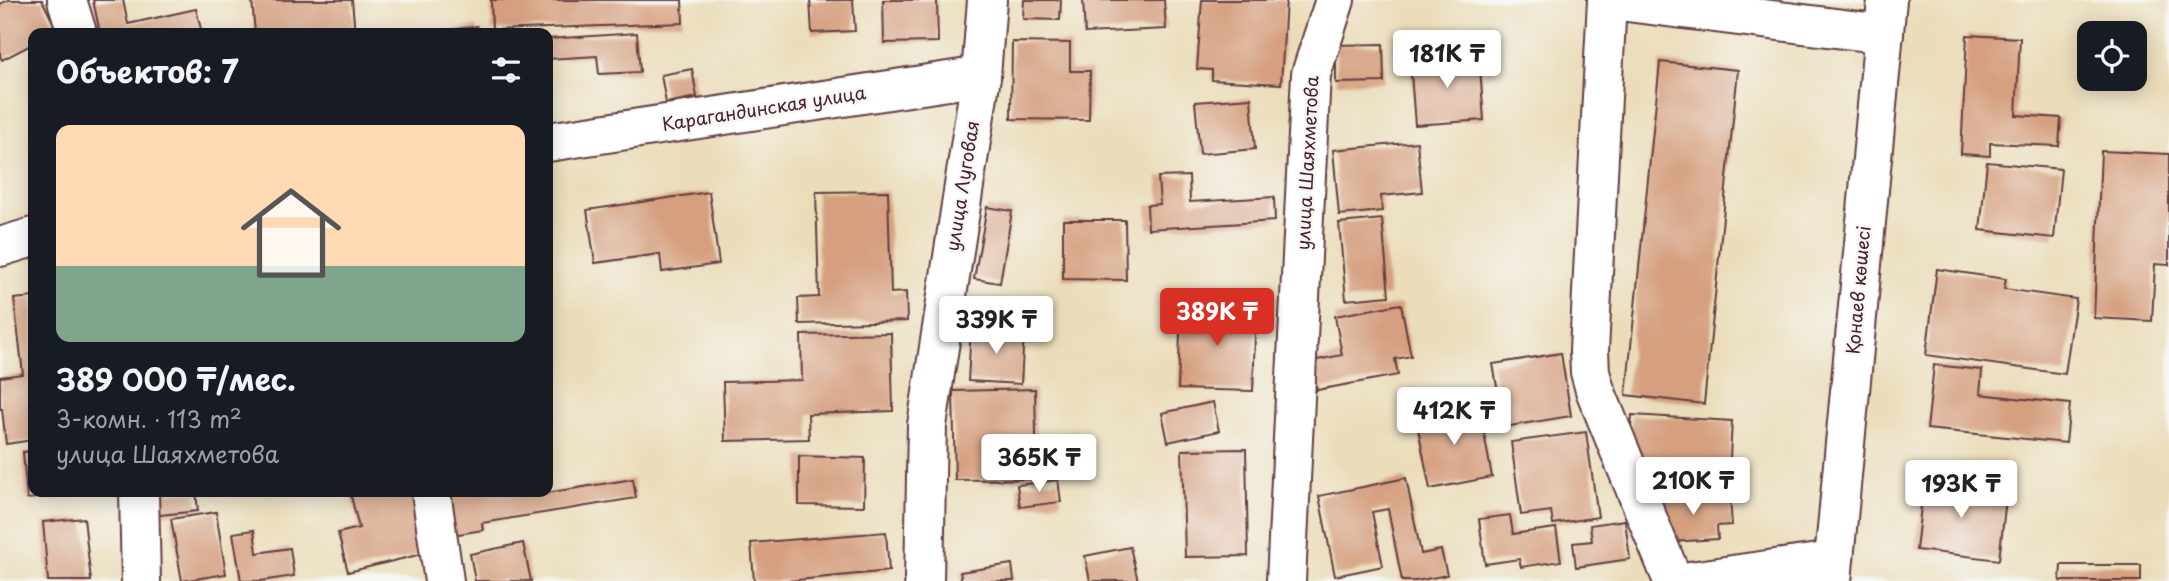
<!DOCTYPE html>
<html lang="ru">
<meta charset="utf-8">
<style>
:root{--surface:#171b24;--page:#242831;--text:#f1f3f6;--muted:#9ea1a6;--line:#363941;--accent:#d93025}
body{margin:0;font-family:"Playpen Sans",sans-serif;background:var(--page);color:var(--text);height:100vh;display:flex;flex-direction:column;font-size:26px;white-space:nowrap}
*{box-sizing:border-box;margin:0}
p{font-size:23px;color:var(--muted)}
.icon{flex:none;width:38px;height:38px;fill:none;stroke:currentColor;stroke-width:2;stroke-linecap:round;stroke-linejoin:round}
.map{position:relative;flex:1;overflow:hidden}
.sheet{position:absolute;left:28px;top:28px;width:525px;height:469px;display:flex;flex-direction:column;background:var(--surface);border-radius:14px;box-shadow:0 4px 18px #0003}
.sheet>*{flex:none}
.fabs{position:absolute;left:2077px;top:21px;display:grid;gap:14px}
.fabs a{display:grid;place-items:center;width:70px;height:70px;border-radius:14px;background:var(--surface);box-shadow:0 4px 18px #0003;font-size:35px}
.price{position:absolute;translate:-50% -60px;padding:0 16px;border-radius:7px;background:#fff;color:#222;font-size:23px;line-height:46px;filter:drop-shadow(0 2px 4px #0008)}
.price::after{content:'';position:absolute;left:50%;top:42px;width:21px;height:16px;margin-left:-10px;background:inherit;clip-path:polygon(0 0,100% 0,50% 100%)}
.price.on{background:var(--accent);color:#fff}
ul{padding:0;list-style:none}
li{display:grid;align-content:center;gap:14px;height:371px;padding:0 28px}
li+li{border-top:2px solid var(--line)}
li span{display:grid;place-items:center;height:217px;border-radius:14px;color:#555}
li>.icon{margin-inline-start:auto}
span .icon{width:126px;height:126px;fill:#fffc;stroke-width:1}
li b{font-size:30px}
h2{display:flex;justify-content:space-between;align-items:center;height:84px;padding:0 28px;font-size:30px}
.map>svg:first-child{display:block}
.building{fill:#d6a080}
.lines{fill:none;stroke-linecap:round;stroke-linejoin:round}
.minor-casing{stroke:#623c40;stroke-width:42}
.major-casing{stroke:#623c40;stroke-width:42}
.minor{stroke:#fff;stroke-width:38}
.major{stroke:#fff;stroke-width:38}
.labels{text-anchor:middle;stroke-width:5;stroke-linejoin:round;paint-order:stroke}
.street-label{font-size:18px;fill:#4a1f2b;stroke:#f6f6f2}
</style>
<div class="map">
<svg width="2169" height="581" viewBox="0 0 2169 581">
<rect width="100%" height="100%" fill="#f6f6f2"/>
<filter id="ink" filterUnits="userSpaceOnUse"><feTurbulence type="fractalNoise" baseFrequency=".0143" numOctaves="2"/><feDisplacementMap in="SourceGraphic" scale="14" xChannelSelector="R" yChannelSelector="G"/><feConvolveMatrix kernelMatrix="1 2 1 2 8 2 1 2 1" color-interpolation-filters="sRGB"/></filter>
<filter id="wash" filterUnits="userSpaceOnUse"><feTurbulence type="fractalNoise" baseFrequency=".00686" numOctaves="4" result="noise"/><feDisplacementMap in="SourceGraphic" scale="28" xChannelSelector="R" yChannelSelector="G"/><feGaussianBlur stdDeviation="1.57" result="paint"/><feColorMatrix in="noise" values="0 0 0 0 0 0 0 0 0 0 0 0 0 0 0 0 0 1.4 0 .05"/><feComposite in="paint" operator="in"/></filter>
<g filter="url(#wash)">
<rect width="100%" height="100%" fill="#ebddba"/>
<g id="blocks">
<g class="building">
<polygon points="8,0 42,0 58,32 33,33 33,44 2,60 0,56 0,4"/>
<polygon points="93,0 123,0 128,24 196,9 202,33 100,33"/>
<polygon points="252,0 352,0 355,33 255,33"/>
<polygon points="491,0 682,0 683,23 492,30"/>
<polygon points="810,0 853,0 855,31 812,33"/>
<polygon points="883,0 937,0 938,42 884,43"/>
<polygon points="1024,0 1061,0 1060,20 1023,19"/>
<polygon points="1083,0 1164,0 1166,29 1085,33"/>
<polygon points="1202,0 1286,0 1281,84 1212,80 1212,70 1197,69"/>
<polygon points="477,26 478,33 438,33 438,32"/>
<polygon points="637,33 640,72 599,74 597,56 548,59 548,39"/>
<polygon points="1967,35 2020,38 2016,115 2061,118 2059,146 1990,143 1990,156 1961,154"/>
<polygon points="1012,42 1070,43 1070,71 1090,71 1089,120 1011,119"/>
<polygon points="1383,44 1384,82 1336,83 1336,45"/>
<polygon points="1479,55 1484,120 1415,125 1410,60"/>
<polygon points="1660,62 1738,70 1704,404 1626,395"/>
<polygon points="692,69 697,97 666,103 661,75"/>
<polygon points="1251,98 1255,149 1200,154 1195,102"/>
<polygon points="1417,142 1422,192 1381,196 1382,211 1339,215 1333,150"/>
<polygon points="2101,151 2169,154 2169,265 2155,264 2152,321 2094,318"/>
<polygon points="1987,162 2061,169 2054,238 1980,230"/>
<polygon points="1189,176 1190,202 1274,197 1275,221 1148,229 1147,205 1160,204 1158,177"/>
<polygon points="888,191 891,293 906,292 907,321 799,324 798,298 819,297 816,192"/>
<polygon points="709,192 719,264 662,272 660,254 595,263 587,210"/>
<polygon points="987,207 1012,211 1000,283 974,279"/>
<polygon points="1382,219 1389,296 1346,300 1339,223"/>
<polygon points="1063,220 1125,220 1126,280 1063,279"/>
<polygon points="1937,269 2006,279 2004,289 2076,299 2065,374 1926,355"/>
<polygon points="33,297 33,440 6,444 2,409 0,409 0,377 23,374 14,299"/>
<polygon points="1401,304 1411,356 1395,359 1398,375 1317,390 1312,361 1342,355 1335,316"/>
<polygon points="1181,305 1256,307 1253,391 1178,389"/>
<polygon points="971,328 1024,332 1021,384 968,381"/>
<polygon points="891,333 893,411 808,414 809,439 725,441 723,382 802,380 801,335"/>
<polygon points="1561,353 1571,416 1504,427 1493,364"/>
<polygon points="1934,365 1982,370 1980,394 2070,404 2066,443 1927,429"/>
<polygon points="1035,389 1037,479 955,480 953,391"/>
<polygon points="1213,402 1219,431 1168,442 1162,413"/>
<polygon points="1479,406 1492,477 1430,489 1416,418"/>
<polygon points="1632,415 1732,421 1728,494 1647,489 1630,438"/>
<polygon points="1586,432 1598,517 1553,524 1551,511 1521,515 1511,442"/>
<polygon points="1246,449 1248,556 1185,557 1182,450"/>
<polygon points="33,451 33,492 79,492 79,494 27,499 23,452"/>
<polygon points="799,456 865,458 864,506 799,505"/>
<polygon points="1406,478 1421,554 1441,550 1447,575 1416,581 1402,581 1388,509 1372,512 1383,566 1335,576 1319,496"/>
<polygon points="633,479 636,498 482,523 483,530 452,535 445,492 528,492 528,496"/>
<polygon points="1058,480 1061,502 1020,507 1017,485"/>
<polygon points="1924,480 2007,490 1999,560 1916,550"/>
<polygon points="148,492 196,492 198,511 151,516"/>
<polygon points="350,492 411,492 426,553 348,572 338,533 359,528"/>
<polygon points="1651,495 1730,498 1732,525 1717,526 1718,539 1670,542"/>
<polygon points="216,512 226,574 182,581 171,519"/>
<polygon points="1510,515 1513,534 1556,528 1561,561 1521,567 1519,559 1485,564 1479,519"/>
<polygon points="84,518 91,581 48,581 43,522"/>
<polygon points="1625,520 1630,559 1576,567 1573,543 1592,541 1590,525"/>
<polygon points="254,530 257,553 290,548 294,576 261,581 241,581 233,533"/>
<polygon points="886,532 889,571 787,581 754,581 751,543"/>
<polygon points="523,543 531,581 475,581 470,554"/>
<polygon points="1130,547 1138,581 1090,581 1085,556"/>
<polygon points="1012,564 1014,581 962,581 960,572"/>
<polygon points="2061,565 2141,565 2141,581 2060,581"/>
</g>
</g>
</g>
<g filter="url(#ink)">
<use href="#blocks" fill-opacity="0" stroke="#623c40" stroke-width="2"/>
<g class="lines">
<g class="minor-casing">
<g id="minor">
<polyline points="67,0 77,33"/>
<polyline points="1607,0 1589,351 1590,372 1595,390 1673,581"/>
<polyline points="1611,0 1884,34"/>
<polyline points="548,142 981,76"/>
<polyline points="0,247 33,237"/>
<polyline points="139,492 141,581"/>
<polyline points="431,492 444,581"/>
<polyline points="924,581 927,425 981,76 987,0"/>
<polyline points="1286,581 1311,74 1335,0"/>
<polyline points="1690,581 1833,561"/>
</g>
</g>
<g class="major-casing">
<polyline id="major" points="1832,581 1887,0"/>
</g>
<use href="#minor" class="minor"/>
<use href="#major" class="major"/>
</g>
</g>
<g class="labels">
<g class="street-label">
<text transform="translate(764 109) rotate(-9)" y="6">Карагандинская улица</text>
<text transform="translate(1308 163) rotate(-87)" y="6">улица Шаяхметова</text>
<text transform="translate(963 186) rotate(-81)" y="6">улица Луговая</text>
<text transform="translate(1859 290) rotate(-85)" y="6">Қонаев көшесі</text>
</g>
</g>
</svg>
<div class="fabs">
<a><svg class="icon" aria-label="locate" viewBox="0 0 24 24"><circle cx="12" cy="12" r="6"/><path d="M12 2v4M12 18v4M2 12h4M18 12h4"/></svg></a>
</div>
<b class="price" style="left:1447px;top:90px">181K ₸</b>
<b class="price on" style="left:1217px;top:348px">389K ₸</b>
<b class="price" style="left:996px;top:356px">339K ₸</b>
<b class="price" style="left:1454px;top:447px">412K ₸</b>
<b class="price" style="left:1039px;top:494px">365K ₸</b>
<b class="price" style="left:1693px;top:517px">210K ₸</b>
<b class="price" style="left:1961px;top:520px">193K ₸</b>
<section class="sheet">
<h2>Объектов: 7<svg class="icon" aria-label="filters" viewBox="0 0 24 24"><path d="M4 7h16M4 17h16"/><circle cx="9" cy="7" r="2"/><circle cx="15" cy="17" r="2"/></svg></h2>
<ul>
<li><span style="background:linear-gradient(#ffd9b3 65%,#7fa58c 0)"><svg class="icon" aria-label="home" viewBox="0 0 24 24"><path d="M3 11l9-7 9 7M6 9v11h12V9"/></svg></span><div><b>389 000 ₸/мес.</b><p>3-комн. · 113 m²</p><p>улица Шаяхметова</p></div></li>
</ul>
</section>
</div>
